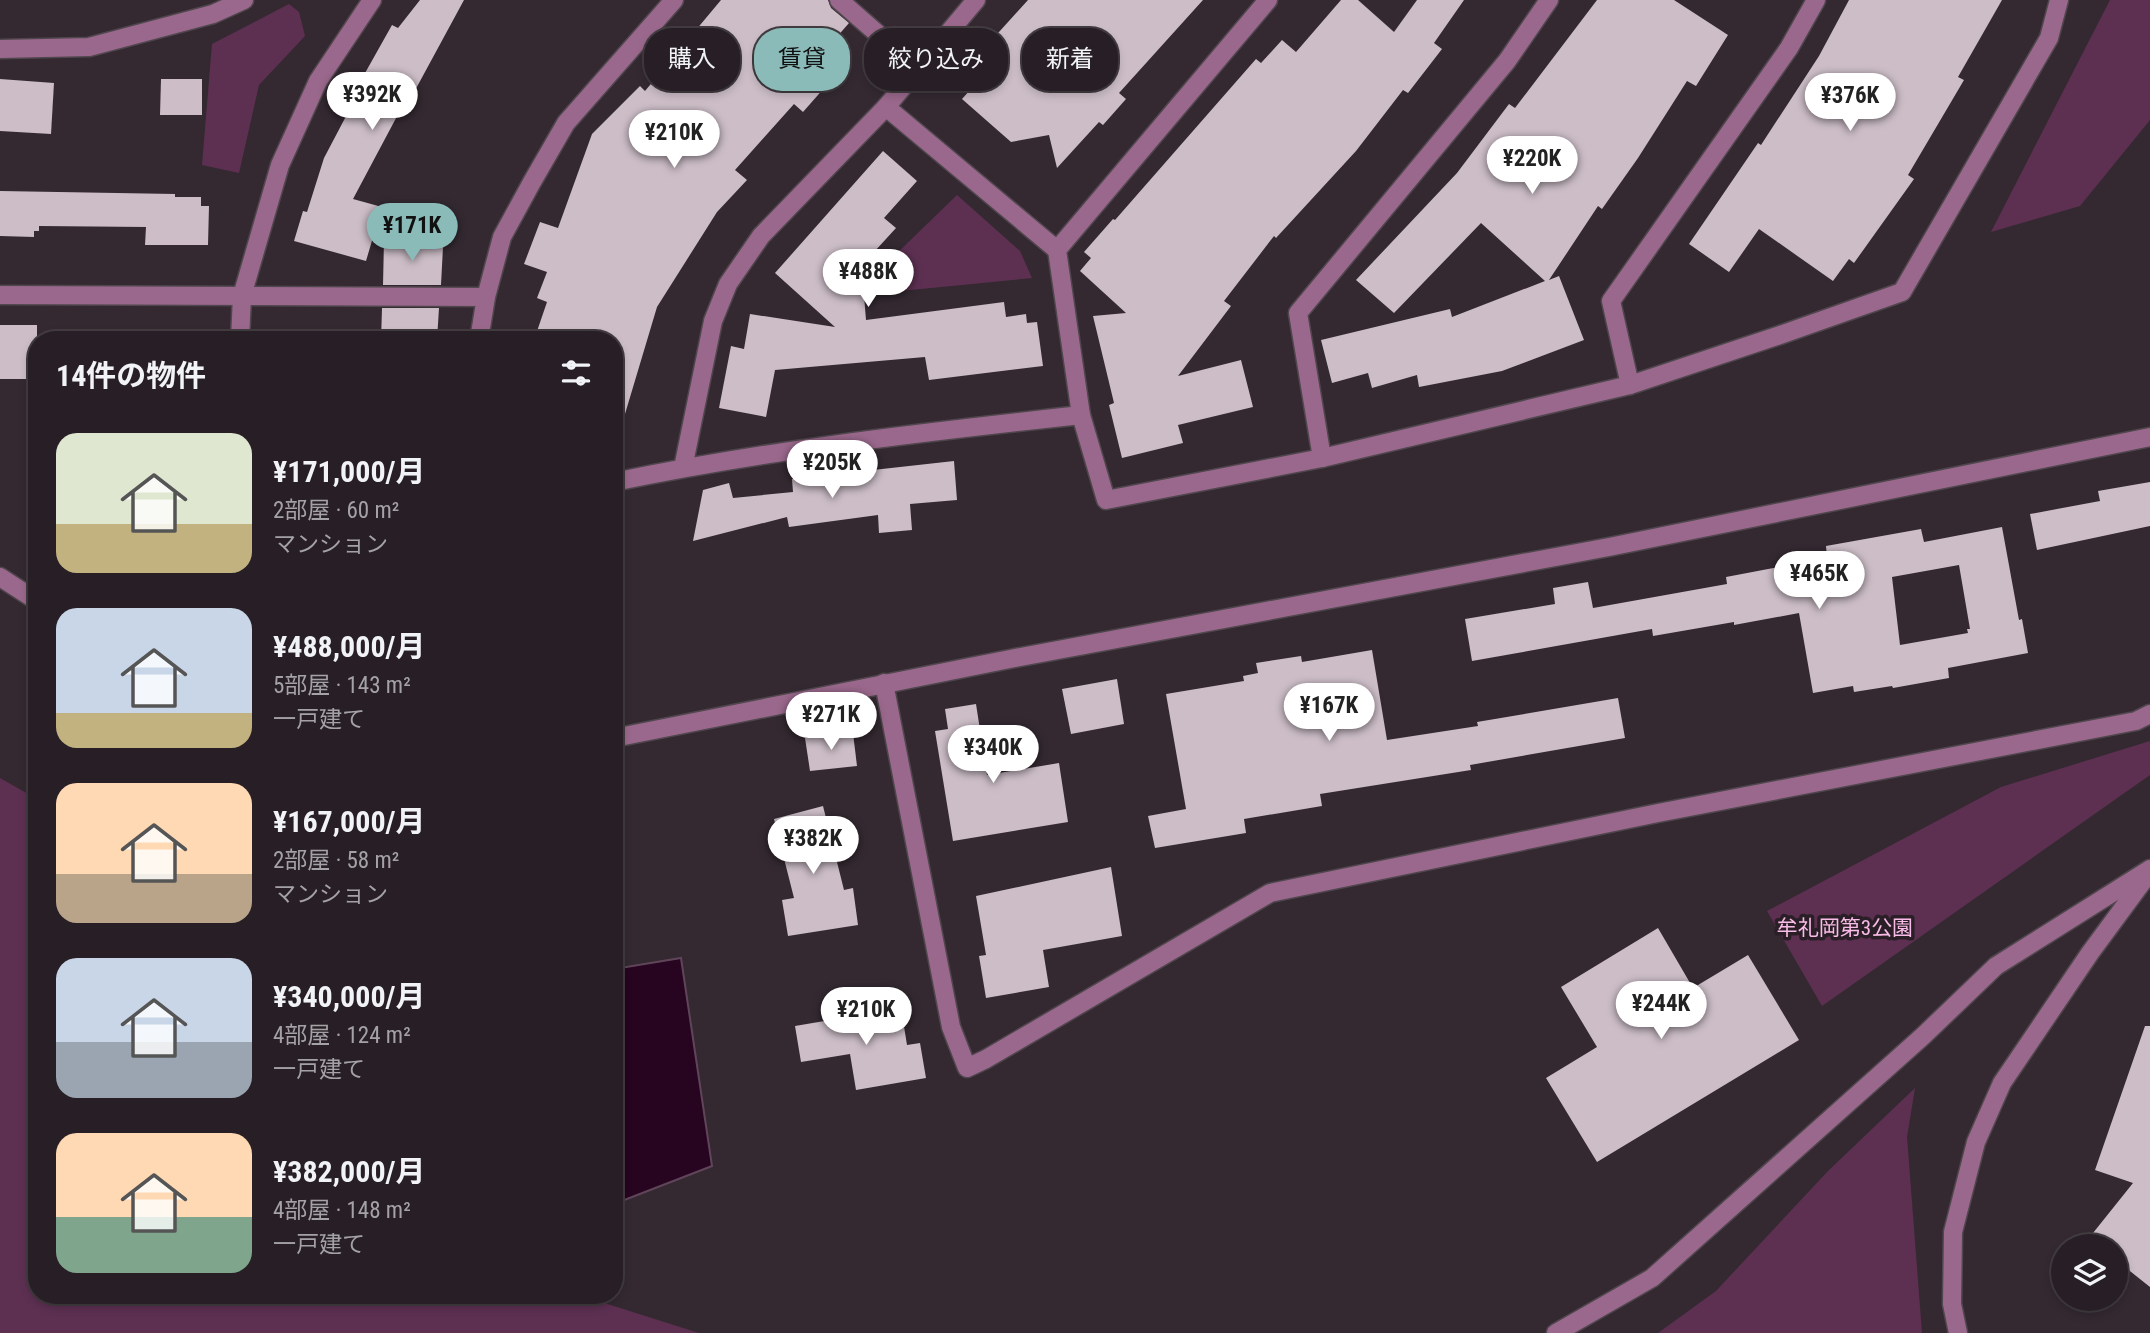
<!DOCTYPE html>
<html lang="ja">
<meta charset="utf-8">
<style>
:root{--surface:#271f25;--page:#332c32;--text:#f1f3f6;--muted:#a4a2a7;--line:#433d42;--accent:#8bbbb9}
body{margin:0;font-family:"Roboto Condensed","Noto Sans JP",sans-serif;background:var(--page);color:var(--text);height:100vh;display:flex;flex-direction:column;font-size:26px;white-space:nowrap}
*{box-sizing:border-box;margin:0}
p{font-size:23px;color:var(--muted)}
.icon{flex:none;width:38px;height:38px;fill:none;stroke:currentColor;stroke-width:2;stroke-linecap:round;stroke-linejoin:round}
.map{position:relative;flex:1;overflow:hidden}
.drawer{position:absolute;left:28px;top:331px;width:595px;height:973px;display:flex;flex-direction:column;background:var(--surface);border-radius:28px;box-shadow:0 4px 10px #0003,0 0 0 2px var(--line)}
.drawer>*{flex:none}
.banner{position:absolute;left:644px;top:28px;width:665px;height:63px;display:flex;gap:14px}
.tools{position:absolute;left:2051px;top:1234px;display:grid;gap:14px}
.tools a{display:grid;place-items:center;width:77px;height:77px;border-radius:50%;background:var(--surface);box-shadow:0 4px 10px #0003,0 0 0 2px var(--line);font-size:35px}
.price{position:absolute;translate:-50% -60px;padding:0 16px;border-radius:24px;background:#fff;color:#222;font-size:23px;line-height:46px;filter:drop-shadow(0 2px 4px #0008)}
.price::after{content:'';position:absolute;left:50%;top:42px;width:21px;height:16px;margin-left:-10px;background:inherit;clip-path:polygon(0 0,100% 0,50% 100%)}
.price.current{background:var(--accent);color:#111}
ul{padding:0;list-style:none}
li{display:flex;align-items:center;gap:21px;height:175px;padding:0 28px}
li span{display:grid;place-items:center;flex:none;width:196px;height:140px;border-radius:21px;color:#555}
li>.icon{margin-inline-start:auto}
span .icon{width:84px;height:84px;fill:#fffc;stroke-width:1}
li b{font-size:30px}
h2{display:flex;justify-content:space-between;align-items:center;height:84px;padding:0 28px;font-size:30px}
.chip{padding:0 24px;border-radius:28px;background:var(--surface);box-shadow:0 4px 10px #0003,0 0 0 2px var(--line);font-size:24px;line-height:63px}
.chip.current{background:var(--accent);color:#111}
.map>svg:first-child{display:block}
.green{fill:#5d3052}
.water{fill:#270420;stroke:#60455a;stroke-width:2}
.building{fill:#ccbdc7;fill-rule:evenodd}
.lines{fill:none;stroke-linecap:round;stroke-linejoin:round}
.minor-casing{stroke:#50464d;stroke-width:21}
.minor{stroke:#9a688c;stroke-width:18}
.labels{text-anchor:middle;stroke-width:7;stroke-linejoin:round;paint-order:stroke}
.park-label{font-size:21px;fill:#f9bbe7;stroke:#2a1f27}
</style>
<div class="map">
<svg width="2150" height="1333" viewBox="0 0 2150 1333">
<rect width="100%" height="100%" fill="#342931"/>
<g class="green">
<polygon points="2110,0 2150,0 2150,120 2080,206 1991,232"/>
<polygon points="289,4 299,12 305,36 259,85 239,173 202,165 212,44"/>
<polygon points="957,195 1020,251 1032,278 880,293 892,258"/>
<polygon points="2150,741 2150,775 1822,1006 1767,911 2001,787"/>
<polygon points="0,778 37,799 37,1295 579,1295 699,1333 0,1333"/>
<polygon points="1915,1088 1907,1137 1922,1333 1658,1333 1716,1291 1828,1171"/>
</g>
<polygon class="water" points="681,958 712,1166 614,1204 614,969"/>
<g class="building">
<polygon points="420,0 464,0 406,107 403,105 353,199 382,207 366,261 294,241 303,211 307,212 324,158 363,84 360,82 392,25 398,28"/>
<polygon points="721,0 828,0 831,8 849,23 829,46 847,62 803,112 794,104 735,170 747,180 717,212 657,307 622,424 614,423 614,340 534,340 547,302 537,298 547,272 524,264 540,222 558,228 592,134 640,86 645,91"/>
<polygon points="1028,0 1203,0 1119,93 1126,99 1103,125 1099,122 1057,168 1049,135 1011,142 962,99 1002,54 989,43"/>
<polygon points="1341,0 1358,0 1394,32 1417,0 1464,0 1434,43 1442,49 1408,93 1403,90 1356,151 1276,238 1274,236 1224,301 1231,306 1178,376 1241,360 1253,407 1178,425 1183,443 1122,458 1109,405 1114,403 1093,316 1126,313 1080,271 1091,258 1084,252 1113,219 1115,220 1256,59 1261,63 1282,40 1296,52"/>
<polygon points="1597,0 1674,0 1728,35 1696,86 1687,81 1638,158 1602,209 1598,206 1549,280 1559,276 1584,340 1502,371 1419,387 1417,375 1372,388 1368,373 1332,383 1321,340 1450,309 1452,317 1545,281 1481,223 1394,313 1356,280 1457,173 1509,104 1515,108"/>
<polygon points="1849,0 2002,0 1958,77 1964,80 1908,175 1914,179 1854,263 1849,259 1833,281 1759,229 1729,272 1689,244 1758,143 1761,145 1819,56"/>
<polygon points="0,79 54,83 51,134 0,131"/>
<polygon points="161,79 202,79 202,115 160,115"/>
<polygon points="883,151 917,181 884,218 896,228 853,275 863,283 866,320 1004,302 1006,317 1026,314 1027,323 1037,322 1043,366 929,380 925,357 775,370 766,417 719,408 731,346 744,349 750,314 835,327 775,273"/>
<polygon points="0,191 175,194 175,197 201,197 201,206 209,206 208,245 145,245 146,227 39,226 39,231 34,231 34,237 0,236"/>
<polygon points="384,240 431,242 430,247 443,247 441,285 383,285"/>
<polygon points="382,308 439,308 437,340 381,340"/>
<rect x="0" y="325" width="37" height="54"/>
<polygon points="954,461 957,500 910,504 912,530 879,533 878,515 789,527 787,517 693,541 703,490 729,483 733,498 793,492 792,479"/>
<polygon points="2150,482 2150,526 2037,550 2030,514 2100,501 2098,491"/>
<path d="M2002,527L2019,620L2022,619L2028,653L1948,668L1949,678L1893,688L1892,686L1854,692L1853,686L1813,693L1799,613L1734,625V622L1653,636L1652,629L1472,661L1465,619L1555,604L1553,588L1588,582L1593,608L1727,584L1726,577L1827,558L1826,546L1921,529L1924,542ZM1959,565L1970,629H1967L1968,633L1900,645L1892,577Z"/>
<polygon points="1372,650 1387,740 1478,726 1477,722 1618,698 1625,738 1470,765 1471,770 1320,794 1322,806 1244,819 1246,833 1155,848 1148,816 1186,809 1166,694 1244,681 1243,676 1258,673 1256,663 1301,656 1302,662"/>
<polygon points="1117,679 1124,724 1071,734 1062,689"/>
<polygon points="976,704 987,775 1059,763 1068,822 953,841 935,731 948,729 945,709"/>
<polygon points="853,733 857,766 810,771 805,738"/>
<polygon points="823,806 844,890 853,888 858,925 788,936 782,900 794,898 774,819"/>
<polygon points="1111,867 1122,936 1043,950 1049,987 986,998 979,956 986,955 976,896"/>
<polygon points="1658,928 1693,988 1748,955 1799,1040 1597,1162 1546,1078 1597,1047 1561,987"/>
<polygon points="901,1008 907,1045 920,1043 926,1078 856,1090 850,1054 801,1062 795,1026"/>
<polygon points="2145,1026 2150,1026 2150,1287 2116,1260 2116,1246 2099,1246 2089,1238 2133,1183 2095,1170"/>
</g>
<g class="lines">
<g class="minor-casing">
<g id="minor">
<polyline points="839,0 919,70"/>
<polyline points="1268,0 1057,250 1081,415 1106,500 1322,458 1630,385 1780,335 1902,292 2049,38 2059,0"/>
<polyline points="0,49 89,47 213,14 244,0"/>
<polyline points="886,107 1057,250"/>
<polyline points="0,295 486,297"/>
<polyline points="240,340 242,296 280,165 318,81 372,0"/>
<polyline points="479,340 486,297 502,237 532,182 566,123 674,0"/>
<polyline points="1630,385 1611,301 1789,48 1816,0"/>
<polyline points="1322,458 1298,313 1507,61 1549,0"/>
<polyline points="683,468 713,321 728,284 761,236 886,107 976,0"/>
<path d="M614,482C767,450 926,432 1081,415"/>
<polyline points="0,577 37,601"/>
<polyline points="884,683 951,1027 967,1068 986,1059 1270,893 1658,813 2136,721 2150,714"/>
<polyline points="614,738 1015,658 1609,547 2150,437"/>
<polyline points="1556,1333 1652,1278 1923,1036 1996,966 2150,869"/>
<polyline points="1958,1333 1952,1304 1953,1232 1976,1142 2002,1083 2090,953 2146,877"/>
</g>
</g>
<use href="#minor" class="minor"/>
</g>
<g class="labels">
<g class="park-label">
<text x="1845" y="935">牟礼岡第3公園</text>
</g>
</g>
</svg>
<div class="tools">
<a><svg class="icon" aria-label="layers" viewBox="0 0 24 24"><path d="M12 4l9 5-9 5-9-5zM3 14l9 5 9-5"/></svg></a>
</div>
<b class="price" style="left:372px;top:132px">¥392K</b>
<b class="price" style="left:1850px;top:133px">¥376K</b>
<b class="price" style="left:674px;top:170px">¥210K</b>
<b class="price" style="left:1532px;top:196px">¥220K</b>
<b class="price current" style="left:412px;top:263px">¥171K</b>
<b class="price" style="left:868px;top:309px">¥488K</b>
<b class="price" style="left:832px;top:500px">¥205K</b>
<b class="price" style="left:1819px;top:611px">¥465K</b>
<b class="price" style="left:1329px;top:743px">¥167K</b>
<b class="price" style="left:831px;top:752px">¥271K</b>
<b class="price" style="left:993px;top:785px">¥340K</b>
<b class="price" style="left:813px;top:876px">¥382K</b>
<b class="price" style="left:1661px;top:1041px">¥244K</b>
<b class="price" style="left:866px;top:1047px">¥210K</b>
<div class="banner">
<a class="chip">購入</a>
<a class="chip current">賃貸</a>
<a class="chip">絞り込み</a>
<a class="chip">新着</a>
</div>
<section class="drawer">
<h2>14件の物件<svg class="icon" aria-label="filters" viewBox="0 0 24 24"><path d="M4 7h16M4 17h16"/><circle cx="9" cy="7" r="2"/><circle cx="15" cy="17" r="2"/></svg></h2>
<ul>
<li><span style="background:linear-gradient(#dfe7d0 65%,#c2b280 0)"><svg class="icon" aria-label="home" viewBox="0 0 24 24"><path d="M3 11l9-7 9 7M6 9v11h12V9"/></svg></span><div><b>¥171,000/月</b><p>2部屋 · 60 m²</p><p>マンション</p></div></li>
<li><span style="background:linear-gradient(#c9d6e8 75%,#c2b280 0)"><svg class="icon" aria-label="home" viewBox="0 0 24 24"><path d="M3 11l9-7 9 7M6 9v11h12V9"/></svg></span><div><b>¥488,000/月</b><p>5部屋 · 143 m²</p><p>一戸建て</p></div></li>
<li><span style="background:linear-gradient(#ffd9b3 65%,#b9a48a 0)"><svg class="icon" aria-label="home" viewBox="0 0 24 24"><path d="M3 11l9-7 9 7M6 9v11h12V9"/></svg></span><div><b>¥167,000/月</b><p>2部屋 · 58 m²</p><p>マンション</p></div></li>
<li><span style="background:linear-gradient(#c9d6e8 60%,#9aa5b1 0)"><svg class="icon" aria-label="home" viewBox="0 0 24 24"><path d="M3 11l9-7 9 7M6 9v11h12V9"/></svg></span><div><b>¥340,000/月</b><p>4部屋 · 124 m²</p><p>一戸建て</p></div></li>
<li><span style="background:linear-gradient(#ffd9b3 60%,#7fa58c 0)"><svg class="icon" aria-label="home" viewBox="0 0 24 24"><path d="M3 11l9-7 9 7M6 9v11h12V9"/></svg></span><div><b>¥382,000/月</b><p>4部屋 · 148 m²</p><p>一戸建て</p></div></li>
</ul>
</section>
</div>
